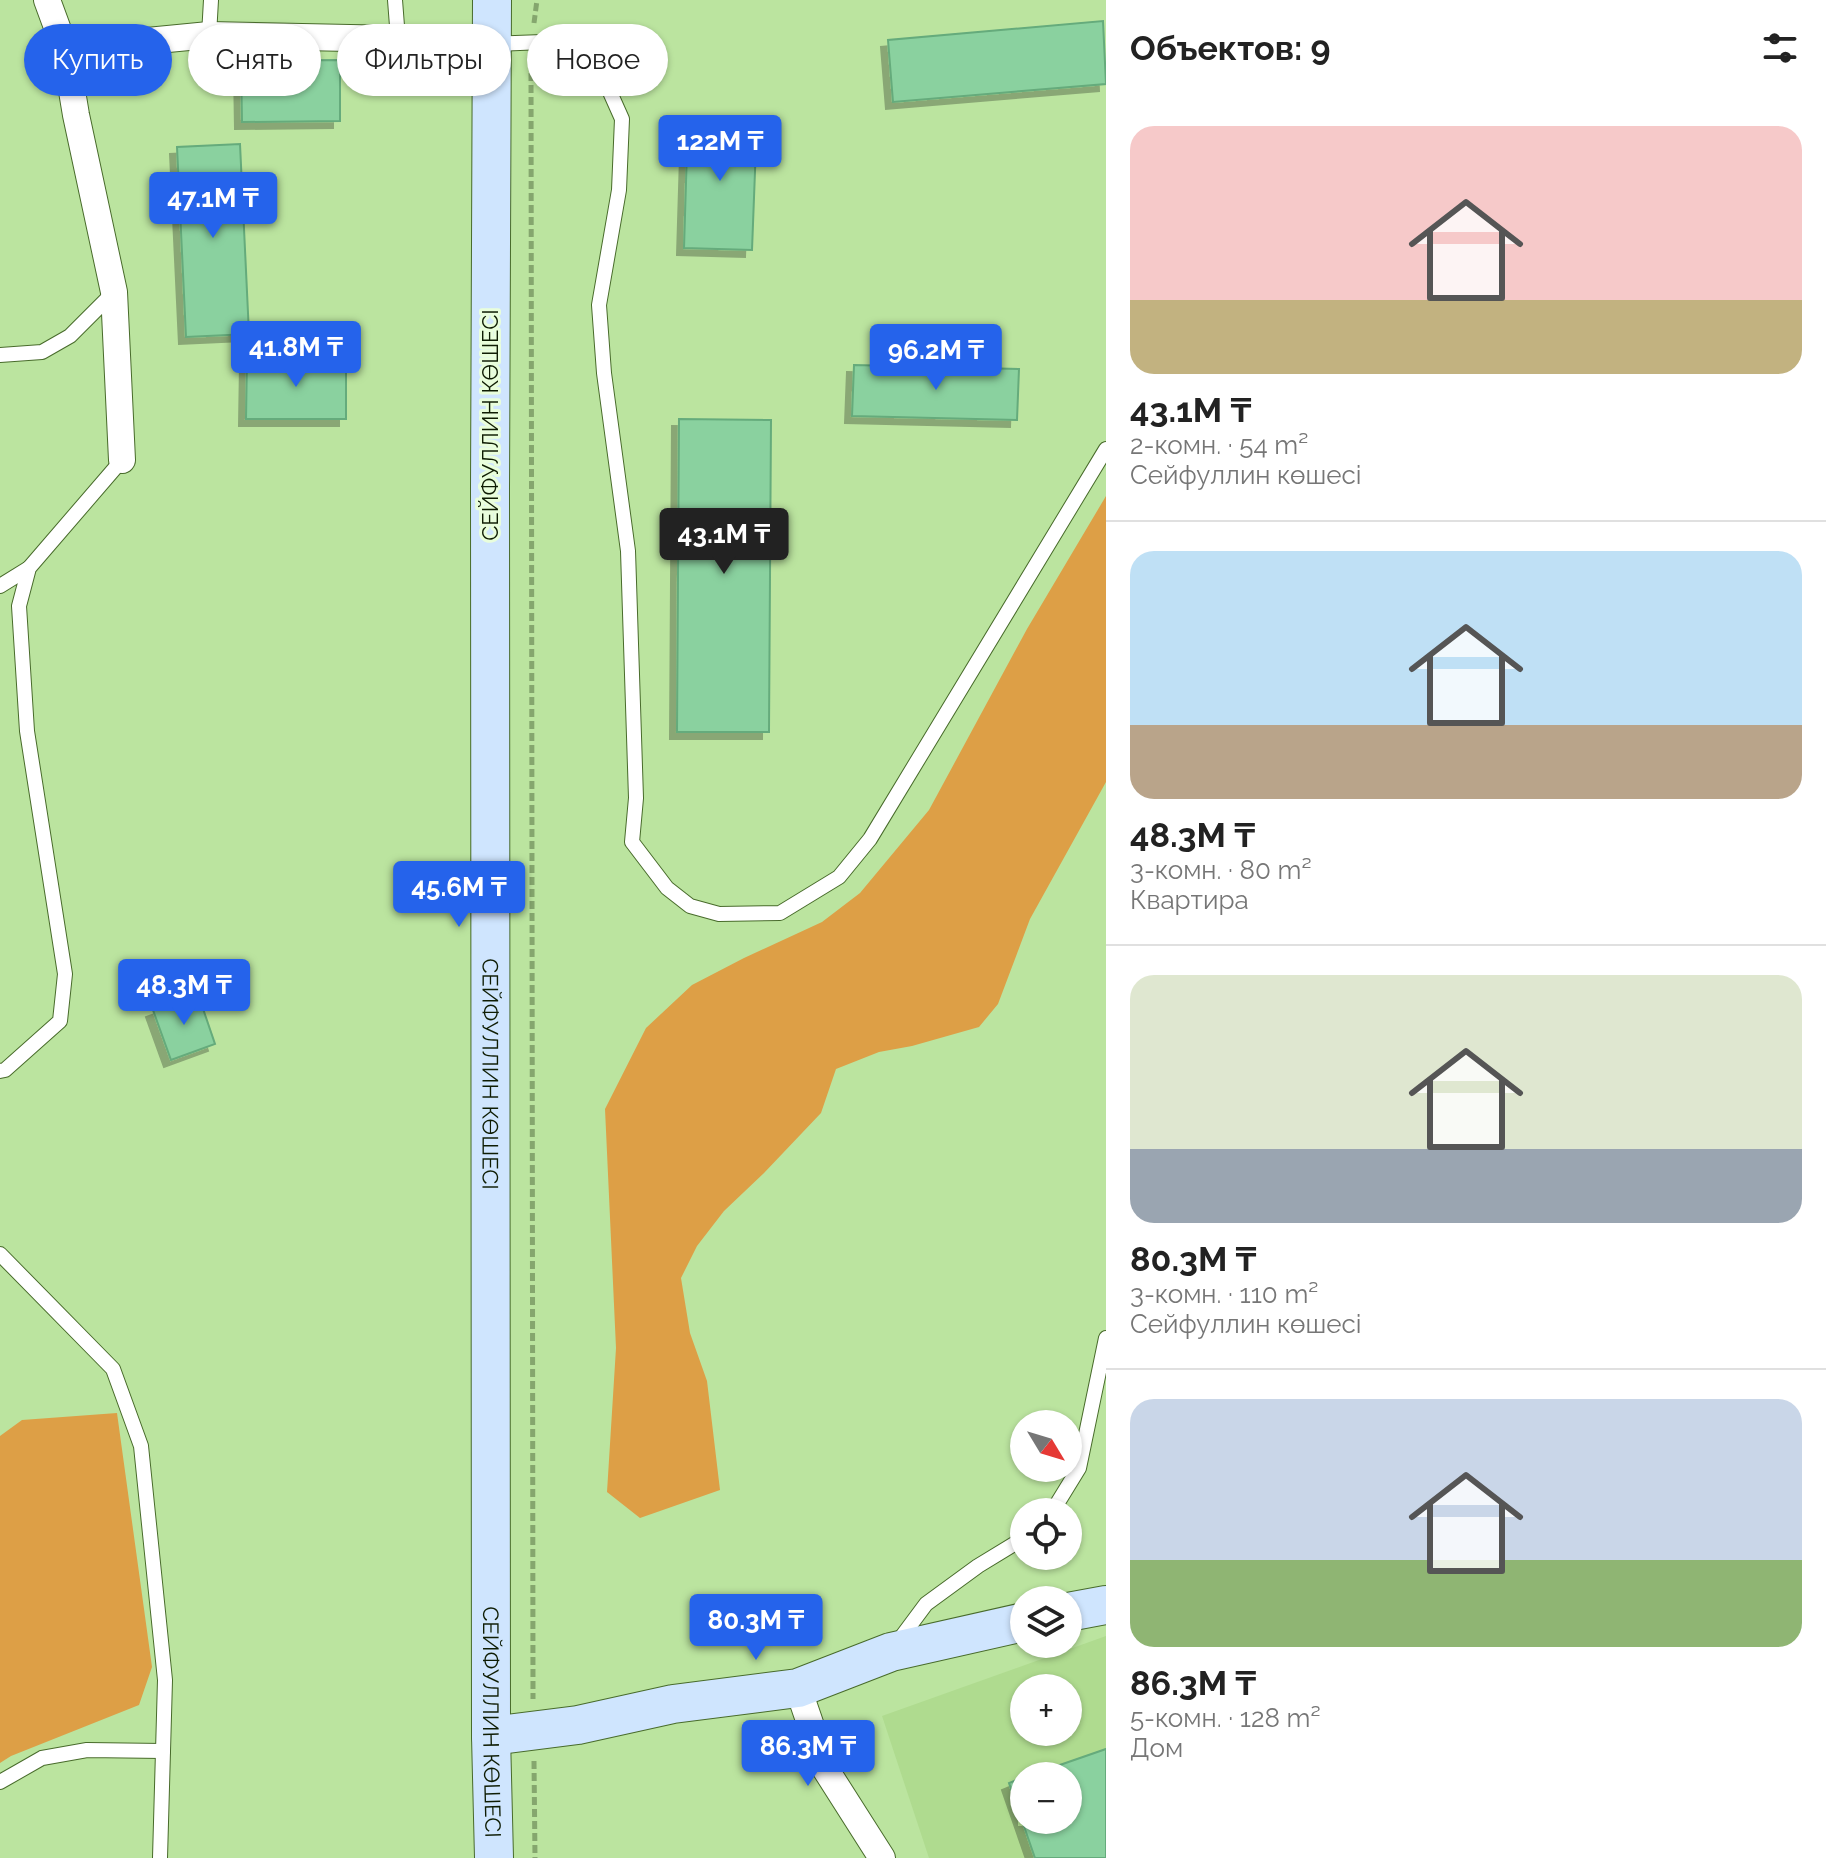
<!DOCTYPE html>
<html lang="ru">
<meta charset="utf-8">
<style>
:root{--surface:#fff;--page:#f2f2f2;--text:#222;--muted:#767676;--line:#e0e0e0;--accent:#2563eb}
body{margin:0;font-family:Raleway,sans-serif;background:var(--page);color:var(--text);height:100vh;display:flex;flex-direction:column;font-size:30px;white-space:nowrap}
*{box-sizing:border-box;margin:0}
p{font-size:26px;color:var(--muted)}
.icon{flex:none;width:44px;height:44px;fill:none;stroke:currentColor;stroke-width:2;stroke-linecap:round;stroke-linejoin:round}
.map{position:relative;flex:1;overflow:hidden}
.panel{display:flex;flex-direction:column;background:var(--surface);width:720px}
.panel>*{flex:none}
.guide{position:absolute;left:24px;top:24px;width:760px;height:72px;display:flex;gap:16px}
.needle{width:52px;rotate:128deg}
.tools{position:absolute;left:1010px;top:1410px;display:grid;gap:16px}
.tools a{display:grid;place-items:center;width:72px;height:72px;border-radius:50%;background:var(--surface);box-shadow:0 2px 6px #0004;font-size:40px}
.price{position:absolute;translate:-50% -68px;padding:0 18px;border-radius:8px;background:var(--accent);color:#fff;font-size:26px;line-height:52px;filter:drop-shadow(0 2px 4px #0008)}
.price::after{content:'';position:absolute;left:50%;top:48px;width:24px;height:18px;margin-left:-12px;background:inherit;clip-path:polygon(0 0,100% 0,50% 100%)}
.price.current{background:#222;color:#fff}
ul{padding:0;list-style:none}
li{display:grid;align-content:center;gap:16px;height:424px;padding:0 24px}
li+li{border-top:2px solid var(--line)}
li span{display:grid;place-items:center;height:248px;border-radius:24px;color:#555}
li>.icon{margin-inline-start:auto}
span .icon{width:144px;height:144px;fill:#fffc;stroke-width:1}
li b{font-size:34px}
h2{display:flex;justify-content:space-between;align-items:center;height:96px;padding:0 24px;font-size:34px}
.pill{padding:0 28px;border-radius:36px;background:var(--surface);box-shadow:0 2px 6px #0004;font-size:28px;line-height:72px}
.pill.current{background:var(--accent);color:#fff}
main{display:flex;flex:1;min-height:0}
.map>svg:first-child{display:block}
.built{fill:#afdb8f;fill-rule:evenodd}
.green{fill:#dd9f46}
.building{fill:#8ad19f;stroke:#65ab7b;stroke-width:2;filter:url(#shadow)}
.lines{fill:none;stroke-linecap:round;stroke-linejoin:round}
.lane-casing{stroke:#486b2b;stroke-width:16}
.street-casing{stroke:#486b2b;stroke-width:28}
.secondary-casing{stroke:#486b2b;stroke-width:40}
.path{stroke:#85a66e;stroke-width:5;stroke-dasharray:8 4;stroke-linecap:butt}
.lane{stroke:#fff;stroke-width:14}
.street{stroke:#fff;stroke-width:26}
.secondary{stroke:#cfe5fe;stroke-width:38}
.labels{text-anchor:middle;stroke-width:6;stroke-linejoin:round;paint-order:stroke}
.street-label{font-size:22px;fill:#0e1c03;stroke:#e9fedc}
</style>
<main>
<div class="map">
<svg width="1106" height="1858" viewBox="0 0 1106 1858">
<defs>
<filter id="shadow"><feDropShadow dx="-7" dy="7" stdDeviation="0" flood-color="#0004"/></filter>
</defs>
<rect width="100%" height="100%" fill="#bbe49f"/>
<path class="built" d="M1106,1636V1858H929L882,1716ZM1024,1688H1068V1732H1024ZM1024,1776H1068V1820H1024Z"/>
<g class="green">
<polygon points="1106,496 1106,782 1030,919 998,1004 979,1027 912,1046 879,1052 836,1069 821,1113 764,1173 724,1211 697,1246 681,1278 690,1333 707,1381 720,1490 640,1518 607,1492 616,1348 605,1109 646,1028 692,985 744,958 822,922 860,893 929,810 1027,629"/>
<polygon points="117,1413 152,1667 139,1705 11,1756 0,1763 0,1436 22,1420"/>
</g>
<g class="building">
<polygon points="1103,21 1106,84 893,102 888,40"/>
<polygon points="340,60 340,121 242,122 241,61"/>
<polygon points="688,117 757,119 752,250 684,248"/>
<polygon points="240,144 249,334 186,337 177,147"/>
<polygon points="247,358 346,358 346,419 246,419"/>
<polygon points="854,365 1019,369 1017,420 852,416"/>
<polygon points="679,419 771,420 769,732 677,732"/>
<polygon points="198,994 215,1044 171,1060 153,1010"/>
<polygon points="1106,1749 1106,1858 1035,1858 1009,1783 1024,1777 1024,1820 1068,1820 1068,1776 1028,1776"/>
</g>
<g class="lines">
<g class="lane-casing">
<g id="lane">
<polyline points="395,0 398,39"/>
<polyline points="209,35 211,0"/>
<polyline points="492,44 543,42 573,55 601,72 622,119 619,190 599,305 604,373 628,551 636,798 632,842 667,888 690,906 719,914 780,913 839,877 870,839 1106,449"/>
<polyline points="0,355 42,352 70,336 113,293"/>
<polyline points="0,586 29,568"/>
<polyline points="0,1071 5,1070 60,1021 65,974 27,731 19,606 29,568 122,460"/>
<polyline points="0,1254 113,1369 141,1446 165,1680 160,1858"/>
<polyline points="1052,1512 1079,1468 1106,1338"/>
<polyline points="897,1643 926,1604 978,1566 1024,1538"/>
<polyline points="0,1782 42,1758 87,1750 163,1751"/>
</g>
</g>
<g class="street-casing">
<g id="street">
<polyline points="47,0 65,49 76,115 114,292 122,460"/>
<polyline points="65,49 209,35 398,39 491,44"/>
<polyline points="798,1688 826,1770 882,1858"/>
</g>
</g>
<g class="secondary-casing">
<g id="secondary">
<path id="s1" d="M492,0L490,489L491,1736L494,1858"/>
<polyline points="1068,1612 1106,1605"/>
<polyline points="491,1736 578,1725 673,1704 798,1688 891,1652 1024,1622"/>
</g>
</g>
<g class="path">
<polyline points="534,23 537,0"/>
<polyline points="531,61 533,1699"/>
<polyline points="534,1761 535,1858"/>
</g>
<use href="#lane" class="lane"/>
<use href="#street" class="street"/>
<use href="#secondary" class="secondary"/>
</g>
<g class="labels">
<g class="street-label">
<text transform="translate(490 425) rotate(-90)" y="8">СЕЙФУЛЛИН КӨШЕСІ</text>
<text dy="8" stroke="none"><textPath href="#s1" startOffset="1074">СЕЙФУЛЛИН КӨШЕСІ</textPath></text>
<text dy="8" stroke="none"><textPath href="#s1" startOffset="1722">СЕЙФУЛЛИН КӨШЕСІ</textPath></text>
</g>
</g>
</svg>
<div class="tools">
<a><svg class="needle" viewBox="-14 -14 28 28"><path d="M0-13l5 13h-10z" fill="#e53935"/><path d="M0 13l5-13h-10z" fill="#767676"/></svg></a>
<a><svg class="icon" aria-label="locate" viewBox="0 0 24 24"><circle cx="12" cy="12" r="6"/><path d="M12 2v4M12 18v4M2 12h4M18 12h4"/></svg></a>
<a><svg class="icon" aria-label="layers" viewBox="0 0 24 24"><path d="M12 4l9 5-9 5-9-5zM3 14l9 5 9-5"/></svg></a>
<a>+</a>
<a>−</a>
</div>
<b class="price" style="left:720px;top:183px">122M ₸</b>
<b class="price" style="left:213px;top:240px">47.1M ₸</b>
<b class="price" style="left:296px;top:389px">41.8M ₸</b>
<b class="price" style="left:936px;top:392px">96.2M ₸</b>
<b class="price current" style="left:724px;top:576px">43.1M ₸</b>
<b class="price" style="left:459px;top:929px">45.6M ₸</b>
<b class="price" style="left:184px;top:1027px">48.3M ₸</b>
<b class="price" style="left:756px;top:1662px">80.3M ₸</b>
<b class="price" style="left:808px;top:1788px">86.3M ₸</b>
<div class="guide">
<a class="pill current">Купить</a>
<a class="pill">Снять</a>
<a class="pill">Фильтры</a>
<a class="pill">Новое</a>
</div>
</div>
<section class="panel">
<h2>Объектов: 9<svg class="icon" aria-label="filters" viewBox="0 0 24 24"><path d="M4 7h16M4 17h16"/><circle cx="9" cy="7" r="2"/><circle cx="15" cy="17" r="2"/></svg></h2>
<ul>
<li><span style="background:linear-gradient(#f6c9c9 70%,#c2b280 0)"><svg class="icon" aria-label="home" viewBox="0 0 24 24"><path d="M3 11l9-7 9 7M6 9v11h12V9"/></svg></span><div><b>43.1M ₸</b><p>2-комн. · 54 m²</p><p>Сейфуллин көшесі</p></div></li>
<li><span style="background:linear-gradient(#bfe0f5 70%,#b9a48a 0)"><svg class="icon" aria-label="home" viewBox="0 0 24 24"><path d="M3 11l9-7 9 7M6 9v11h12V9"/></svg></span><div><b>48.3M ₸</b><p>3-комн. · 80 m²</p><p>Квартира</p></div></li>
<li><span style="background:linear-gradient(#dfe7d0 70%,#9aa5b1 0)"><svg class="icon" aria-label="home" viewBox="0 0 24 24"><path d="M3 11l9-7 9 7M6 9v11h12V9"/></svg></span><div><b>80.3M ₸</b><p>3-комн. · 110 m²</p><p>Сейфуллин көшесі</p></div></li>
<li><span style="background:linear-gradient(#c9d6e8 65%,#8fb573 0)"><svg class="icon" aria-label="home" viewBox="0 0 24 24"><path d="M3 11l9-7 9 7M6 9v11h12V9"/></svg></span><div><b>86.3M ₸</b><p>5-комн. · 128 m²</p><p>Дом</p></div></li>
</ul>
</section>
</main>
